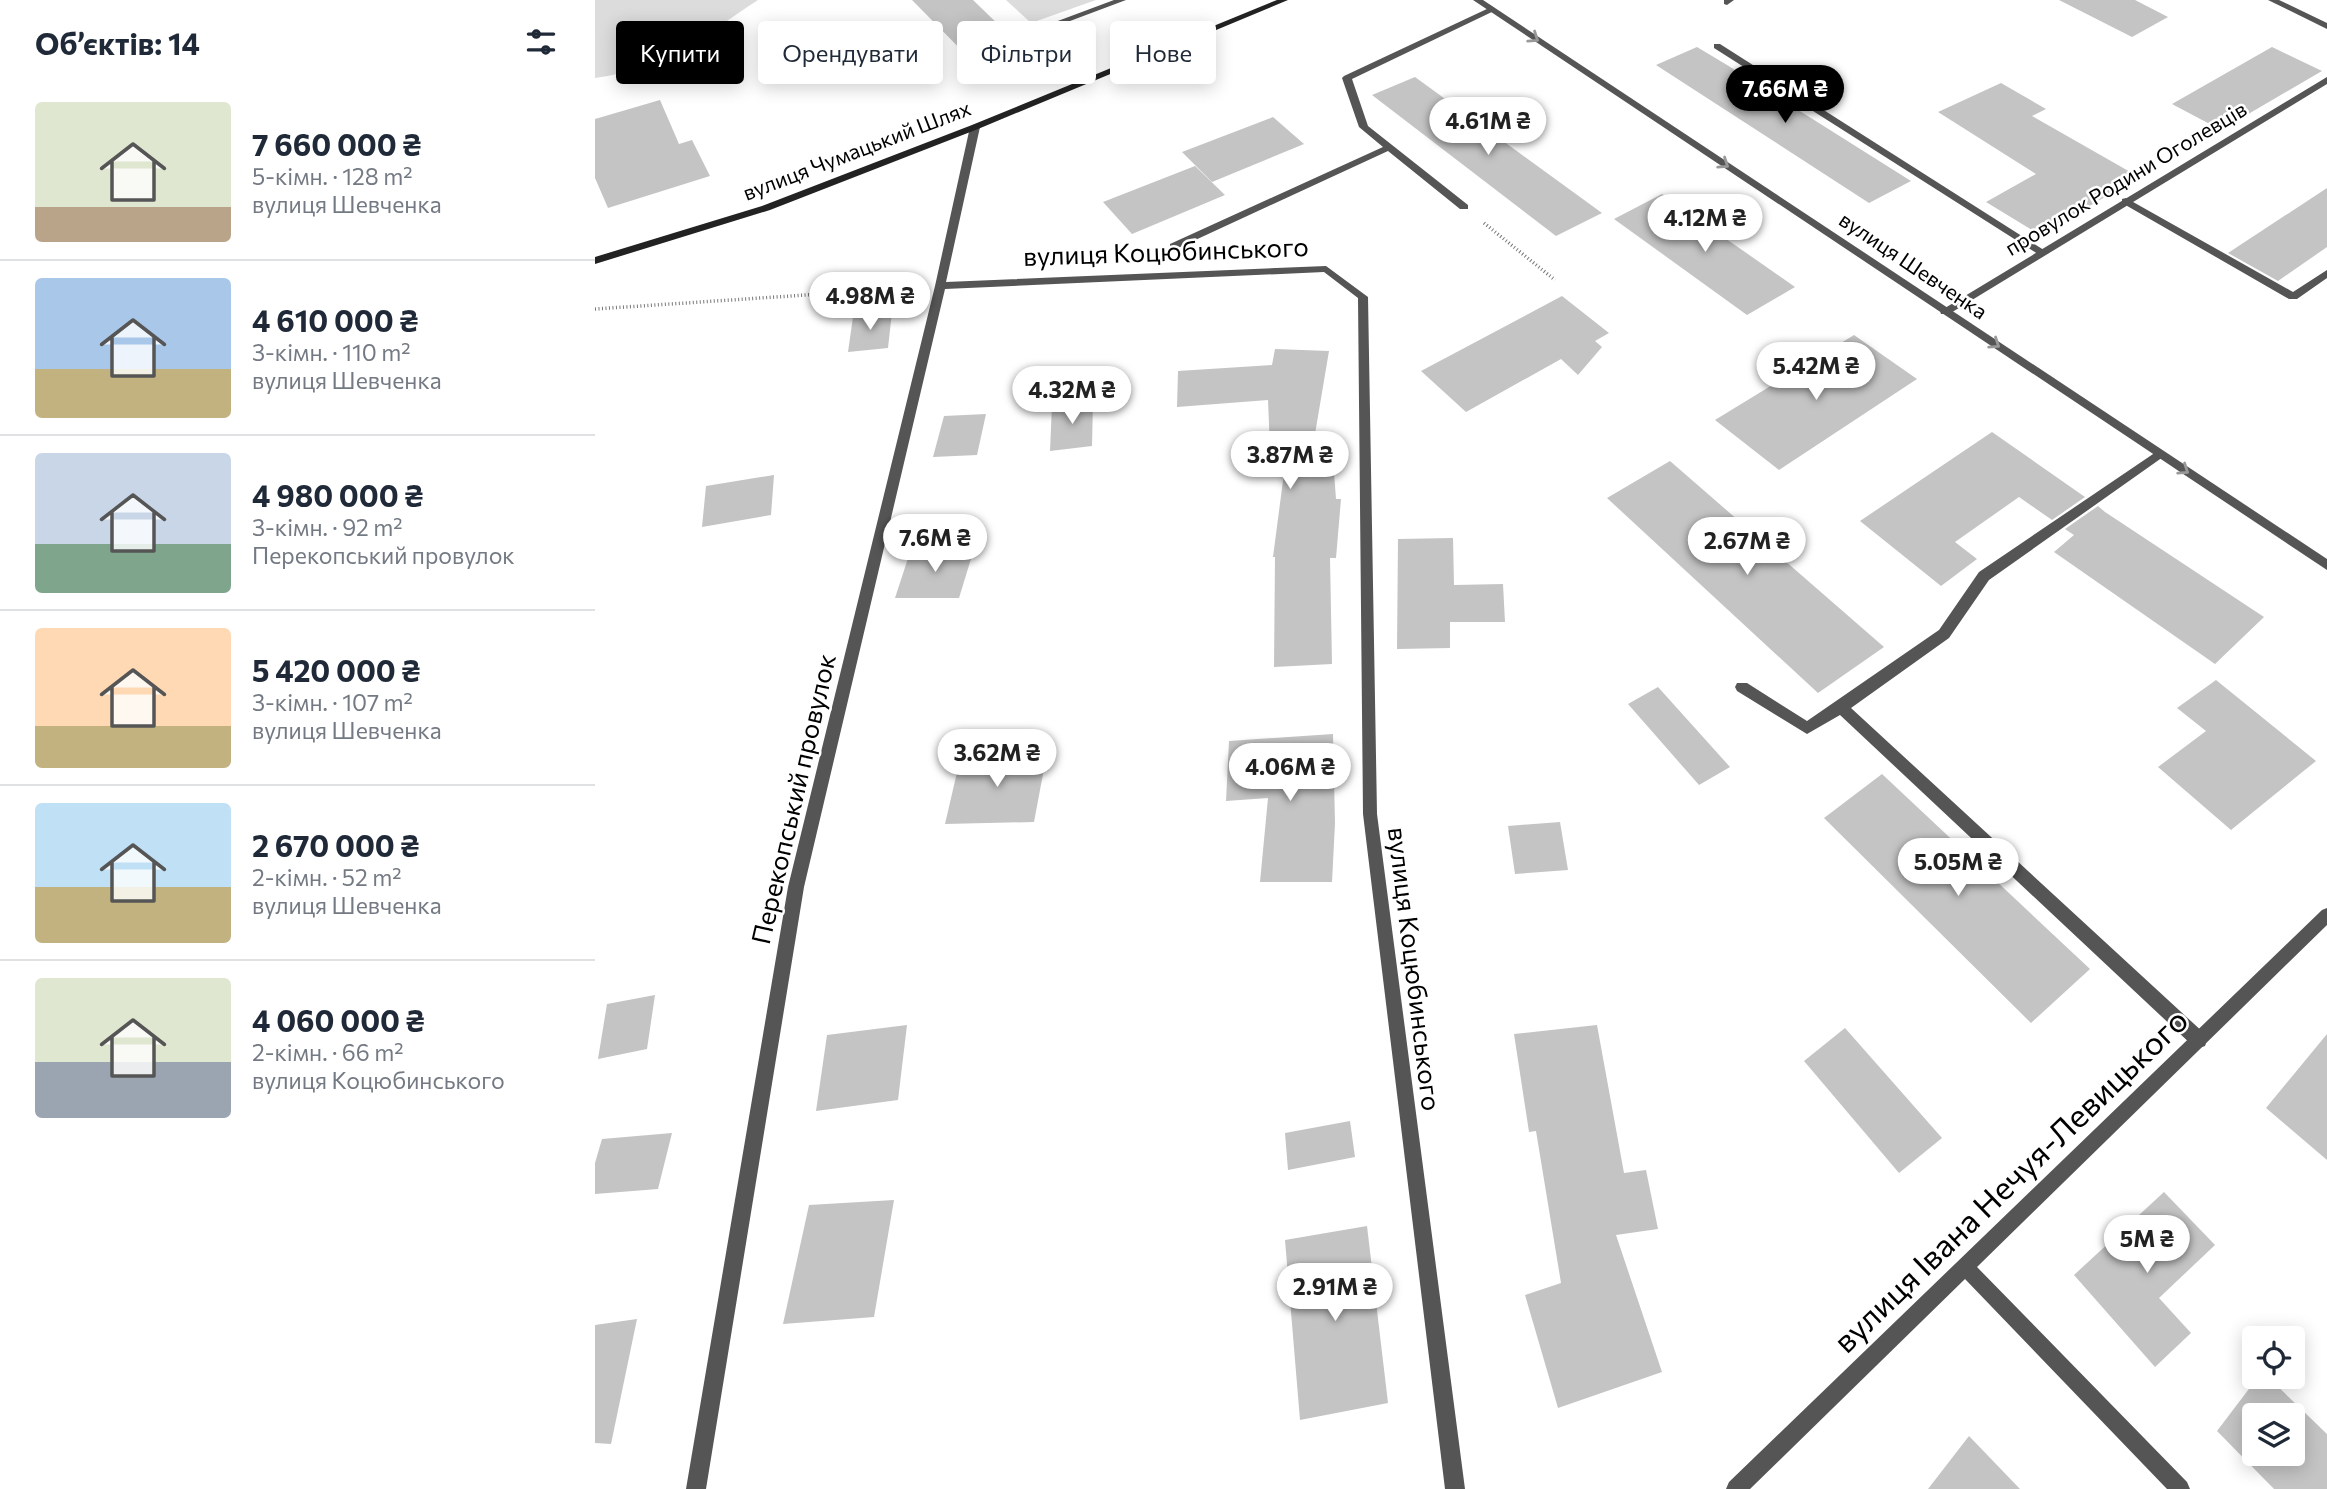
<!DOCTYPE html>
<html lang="uk">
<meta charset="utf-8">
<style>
:root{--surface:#fff;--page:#f6f6f7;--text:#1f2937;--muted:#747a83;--line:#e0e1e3;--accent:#000}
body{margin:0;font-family:Commissioner,sans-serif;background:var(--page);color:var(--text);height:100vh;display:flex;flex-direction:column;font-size:26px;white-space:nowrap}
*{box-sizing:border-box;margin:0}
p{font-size:23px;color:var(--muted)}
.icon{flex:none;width:38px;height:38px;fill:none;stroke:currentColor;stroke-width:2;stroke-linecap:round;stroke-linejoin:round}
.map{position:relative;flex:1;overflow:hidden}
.drawer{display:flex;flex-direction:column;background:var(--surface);width:595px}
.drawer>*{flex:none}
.guide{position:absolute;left:21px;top:21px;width:665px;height:63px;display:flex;gap:14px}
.fabs{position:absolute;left:1647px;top:1326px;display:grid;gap:14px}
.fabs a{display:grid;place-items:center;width:63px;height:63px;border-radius:7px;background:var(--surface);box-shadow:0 4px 18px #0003;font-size:35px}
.price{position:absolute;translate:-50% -60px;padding:0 16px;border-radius:24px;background:#fff;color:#222;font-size:23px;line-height:46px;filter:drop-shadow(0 2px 4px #0008)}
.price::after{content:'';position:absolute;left:50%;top:42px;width:21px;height:16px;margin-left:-10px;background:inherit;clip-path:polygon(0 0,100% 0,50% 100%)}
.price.on{background:var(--accent);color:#fff}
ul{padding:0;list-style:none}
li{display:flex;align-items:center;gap:21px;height:175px;padding:0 35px}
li+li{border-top:2px solid var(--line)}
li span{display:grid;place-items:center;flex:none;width:196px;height:140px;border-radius:7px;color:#555}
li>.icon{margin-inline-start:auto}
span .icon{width:84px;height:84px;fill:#fffc;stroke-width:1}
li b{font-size:30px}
h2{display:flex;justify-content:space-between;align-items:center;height:84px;padding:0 35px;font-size:30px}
.pill{padding:0 24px;border-radius:7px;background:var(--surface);box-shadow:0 4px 18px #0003;font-size:24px;line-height:63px}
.pill.on{background:var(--accent);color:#fff}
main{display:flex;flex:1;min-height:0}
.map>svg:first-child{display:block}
.green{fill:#dcdcdc}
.building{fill:#c4c4c4;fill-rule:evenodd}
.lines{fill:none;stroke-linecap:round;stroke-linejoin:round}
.path{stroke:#777;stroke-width:3.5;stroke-dasharray:1 2.5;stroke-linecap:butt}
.service{fill:#555;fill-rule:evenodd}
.minor{fill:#555;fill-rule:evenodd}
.tertiary{fill:#555;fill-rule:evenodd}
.secondary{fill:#222;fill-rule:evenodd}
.oneway{stroke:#999}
.labels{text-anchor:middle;stroke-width:5;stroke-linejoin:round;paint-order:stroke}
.far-street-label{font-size:21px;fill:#000;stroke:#fff}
.street-label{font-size:26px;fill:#000;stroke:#fff}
.near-street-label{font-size:32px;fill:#000;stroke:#fff}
</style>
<main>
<section class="drawer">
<h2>Об’єктів: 14<svg class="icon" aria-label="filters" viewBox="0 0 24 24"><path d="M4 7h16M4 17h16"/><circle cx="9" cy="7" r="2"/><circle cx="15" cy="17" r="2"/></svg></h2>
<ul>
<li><span style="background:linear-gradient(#dfe7d0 75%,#b9a48a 0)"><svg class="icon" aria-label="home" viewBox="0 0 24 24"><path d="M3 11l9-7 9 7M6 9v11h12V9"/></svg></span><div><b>7 660 000 ₴</b><p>5-кімн. · 128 m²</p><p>вулиця Шевченка</p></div></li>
<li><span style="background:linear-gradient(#a9c7e8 65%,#c2b280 0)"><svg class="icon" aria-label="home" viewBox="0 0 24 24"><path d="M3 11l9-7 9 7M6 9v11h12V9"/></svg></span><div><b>4 610 000 ₴</b><p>3-кімн. · 110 m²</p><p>вулиця Шевченка</p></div></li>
<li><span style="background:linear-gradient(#c9d6e8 65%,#7fa58c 0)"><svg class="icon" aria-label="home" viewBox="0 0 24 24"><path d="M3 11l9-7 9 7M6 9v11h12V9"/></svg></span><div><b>4 980 000 ₴</b><p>3-кімн. · 92 m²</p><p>Перекопський провулок</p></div></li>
<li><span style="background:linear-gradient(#ffd9b3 70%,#c2b280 0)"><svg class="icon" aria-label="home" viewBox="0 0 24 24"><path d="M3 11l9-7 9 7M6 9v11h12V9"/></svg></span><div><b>5 420 000 ₴</b><p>3-кімн. · 107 m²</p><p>вулиця Шевченка</p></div></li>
<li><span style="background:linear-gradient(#bfe0f5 60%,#c2b280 0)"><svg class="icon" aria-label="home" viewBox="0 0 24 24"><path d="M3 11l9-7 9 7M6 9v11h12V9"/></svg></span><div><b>2 670 000 ₴</b><p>2-кімн. · 52 m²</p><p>вулиця Шевченка</p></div></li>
<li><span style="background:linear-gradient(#dfe7d0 60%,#9aa5b1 0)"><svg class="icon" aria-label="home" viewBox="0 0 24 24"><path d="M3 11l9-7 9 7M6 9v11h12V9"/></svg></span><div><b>4 060 000 ₴</b><p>2-кімн. · 66 m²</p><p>вулиця Коцюбинського</p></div></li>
</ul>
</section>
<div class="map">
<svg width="1732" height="1489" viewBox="0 0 1732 1489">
<rect width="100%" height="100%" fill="#fff"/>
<g class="green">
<path d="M0,0H163C107,37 69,69 0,78Z"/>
<polygon points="411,0 501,0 436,23"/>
</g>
<g class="building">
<polygon points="317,0 378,0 437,57 390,74"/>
<polygon points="1464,0 1540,0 1573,17 1537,37"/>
<polygon points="1102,47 1132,65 1316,181 1274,203 1061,65"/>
<polygon points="1677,47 1727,71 1626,130 1577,104"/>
<polygon points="820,77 1007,213 961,236 777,95"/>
<polygon points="1406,83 1451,109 1437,116 1544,177 1445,235 1391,202 1441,174 1343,112"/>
<polygon points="65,100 84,144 97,140 115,176 13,208 0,178 0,119"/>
<polygon points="678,117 709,144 617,182 587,152"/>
<polygon points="600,166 630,195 537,234 508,202"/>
<polygon points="1732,188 1732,247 1683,281 1633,253"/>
<polygon points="1067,194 1200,287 1152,315 1019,219"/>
<polygon points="967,296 1014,333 1000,341 1007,347 983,375 966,359 871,412 826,371"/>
<polygon points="297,312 293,348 253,352 258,317"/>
<polygon points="1259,335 1322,379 1184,470 1120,420"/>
<polygon points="680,349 734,351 720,434 736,433 741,499 746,499 741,558 735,558 737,664 679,667 680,557 678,557 689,473 676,474 673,400 582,407 583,371 677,365"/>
<polygon points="498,401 497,446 455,451 457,405"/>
<polygon points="391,414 382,455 338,457 349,416"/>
<polygon points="1397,432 1490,497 1457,520 1424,497 1360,542 1382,559 1346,586 1265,521"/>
<polygon points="1075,461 1289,647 1223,693 1012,498"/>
<polygon points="179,475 176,515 107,527 111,486"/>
<polygon points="1503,506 1510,512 1669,617 1620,664 1459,552 1479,535 1470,529"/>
<polygon points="858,538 859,585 908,584 910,622 855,622 855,648 802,649 803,539"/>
<polygon points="316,549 379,549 364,598 300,598"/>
<polygon points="1621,680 1721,761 1636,830 1563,767 1611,731 1582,708"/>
<polygon points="1063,687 1135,767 1104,785 1033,704"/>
<polygon points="738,734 740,823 737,882 665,882 673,798 631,801 634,741"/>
<polygon points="452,753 439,822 350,824 366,755"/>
<polygon points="1287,774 1495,969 1436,1023 1229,818"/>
<polygon points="965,822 973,870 920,874 913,826"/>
<polygon points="60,995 52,1049 3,1059 12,1004"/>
<polygon points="312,1025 303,1100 221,1111 232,1035"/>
<polygon points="1002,1025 1029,1173 1051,1170 1063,1229 1021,1235 1067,1372 963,1408 930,1295 966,1283 941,1131 934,1132 919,1034"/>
<polygon points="1250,1028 1347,1138 1304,1173 1209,1061"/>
<polygon points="1732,1034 1732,1160 1671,1108"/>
<polygon points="755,1121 760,1157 693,1170 690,1133"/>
<polygon points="77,1133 63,1189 0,1194 0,1163 7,1139"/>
<polygon points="1569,1192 1620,1245 1564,1298 1596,1333 1560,1367 1479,1275"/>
<polygon points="299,1200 279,1317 188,1324 214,1205"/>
<polygon points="772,1226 793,1403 705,1420 690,1240"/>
<polygon points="42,1319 16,1444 0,1443 0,1325"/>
<path d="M1663,1377H1673L1732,1434V1489H1679L1622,1431ZM1659,1416H1698V1454H1659Z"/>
<polygon points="1374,1436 1425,1489 1333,1489"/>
</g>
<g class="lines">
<g class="path">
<polyline points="889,223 960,280"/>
<polyline points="0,309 316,288"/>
</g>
<g class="service">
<polygon points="519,0 531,0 443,33 436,31"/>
<polygon points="1129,0 1139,0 1132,5 1129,4"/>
<polygon points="894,8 901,10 757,79 773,126 873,205 873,209 865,209 793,151 583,248 575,248 575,244 788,147 764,127 747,78 749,76"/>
<polygon points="1119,44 1125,44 1452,252 1447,255 1443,254 1119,48"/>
<polygon points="1531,198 1698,292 1732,270 1732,278 1702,299 1694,299 1527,203 1527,199"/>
<polygon points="1564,450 1570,454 1568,457 1394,580 1354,638 1256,708 1610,1034 1612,1040 1610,1046 1604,1048 1598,1046 1245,715 1212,734 1142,691 1140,687 1142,683 1152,683 1212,721 1344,630 1384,572"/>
</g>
<g class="minor">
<polygon points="1673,0 1684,0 1732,23 1732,29"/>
<polygon points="1732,77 1732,84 1354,314 1346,314 1345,311"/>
<polygon points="380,124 385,127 351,282 731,266 773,297 782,814 870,1489 850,1489 768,814 763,298 729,272 350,289 209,887 111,1489 91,1489 193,887 340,286 375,127"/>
<polygon points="1732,908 1732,925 1382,1267 1592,1482 1595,1489 1572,1489 1370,1279 1155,1489 1131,1489 1134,1482 1727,910"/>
</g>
<polygon class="tertiary" points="878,0 888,0 1732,559 1732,570"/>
<polygon class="secondary" points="682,0 693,0 383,129 175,210 0,264 0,257 167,206 377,125"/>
</g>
<defs><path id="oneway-chevron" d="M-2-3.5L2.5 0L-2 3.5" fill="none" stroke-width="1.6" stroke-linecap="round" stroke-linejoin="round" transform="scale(1.75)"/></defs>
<g class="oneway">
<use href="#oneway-chevron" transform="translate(939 38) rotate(34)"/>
<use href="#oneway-chevron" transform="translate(1129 164) rotate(34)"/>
<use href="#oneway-chevron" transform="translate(1400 344) rotate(34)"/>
<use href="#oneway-chevron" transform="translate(1589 470) rotate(34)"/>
</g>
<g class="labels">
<g class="far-street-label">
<text transform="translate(262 151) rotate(-21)" y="7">вулиця Чумацький Шлях</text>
<text transform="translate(1531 179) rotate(-31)" y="7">провулок Родини Оголевців</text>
<text transform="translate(1318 266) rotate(34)" y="7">вулиця Шевченка</text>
</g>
<g class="street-label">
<text transform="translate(571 252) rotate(-2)" y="9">вулиця Коцюбинського</text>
<text transform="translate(199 799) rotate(-77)" y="9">Перекопський провулок</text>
<text transform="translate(819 969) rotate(83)" y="9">вулиця Коцюбинського</text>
</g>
<g class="near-street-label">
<text transform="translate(1416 1181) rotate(-44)" y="11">вулиця Івана Нечуя-Левицького</text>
</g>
</g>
</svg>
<div class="fabs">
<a><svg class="icon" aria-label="locate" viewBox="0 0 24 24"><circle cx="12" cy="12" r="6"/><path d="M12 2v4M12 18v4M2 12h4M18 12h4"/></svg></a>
<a><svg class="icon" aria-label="layers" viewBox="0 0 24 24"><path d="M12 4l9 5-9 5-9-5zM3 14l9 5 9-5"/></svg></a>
</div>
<b class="price on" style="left:1190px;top:125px">7.66M ₴</b>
<b class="price" style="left:893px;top:157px">4.61M ₴</b>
<b class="price" style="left:1110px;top:254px">4.12M ₴</b>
<b class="price" style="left:275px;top:332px">4.98M ₴</b>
<b class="price" style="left:1221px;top:402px">5.42M ₴</b>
<b class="price" style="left:477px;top:426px">4.32M ₴</b>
<b class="price" style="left:695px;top:491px">3.87M ₴</b>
<b class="price" style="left:340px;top:574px">7.6M ₴</b>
<b class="price" style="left:1152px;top:577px">2.67M ₴</b>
<b class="price" style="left:402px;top:789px">3.62M ₴</b>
<b class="price" style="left:695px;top:803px">4.06M ₴</b>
<b class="price" style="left:1363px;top:898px">5.05M ₴</b>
<b class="price" style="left:1552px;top:1275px">5M ₴</b>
<b class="price" style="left:740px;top:1323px">2.91M ₴</b>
<div class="guide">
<a class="pill on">Купити</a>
<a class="pill">Орендувати</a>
<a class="pill">Фільтри</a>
<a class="pill">Нове</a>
</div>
</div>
</main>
